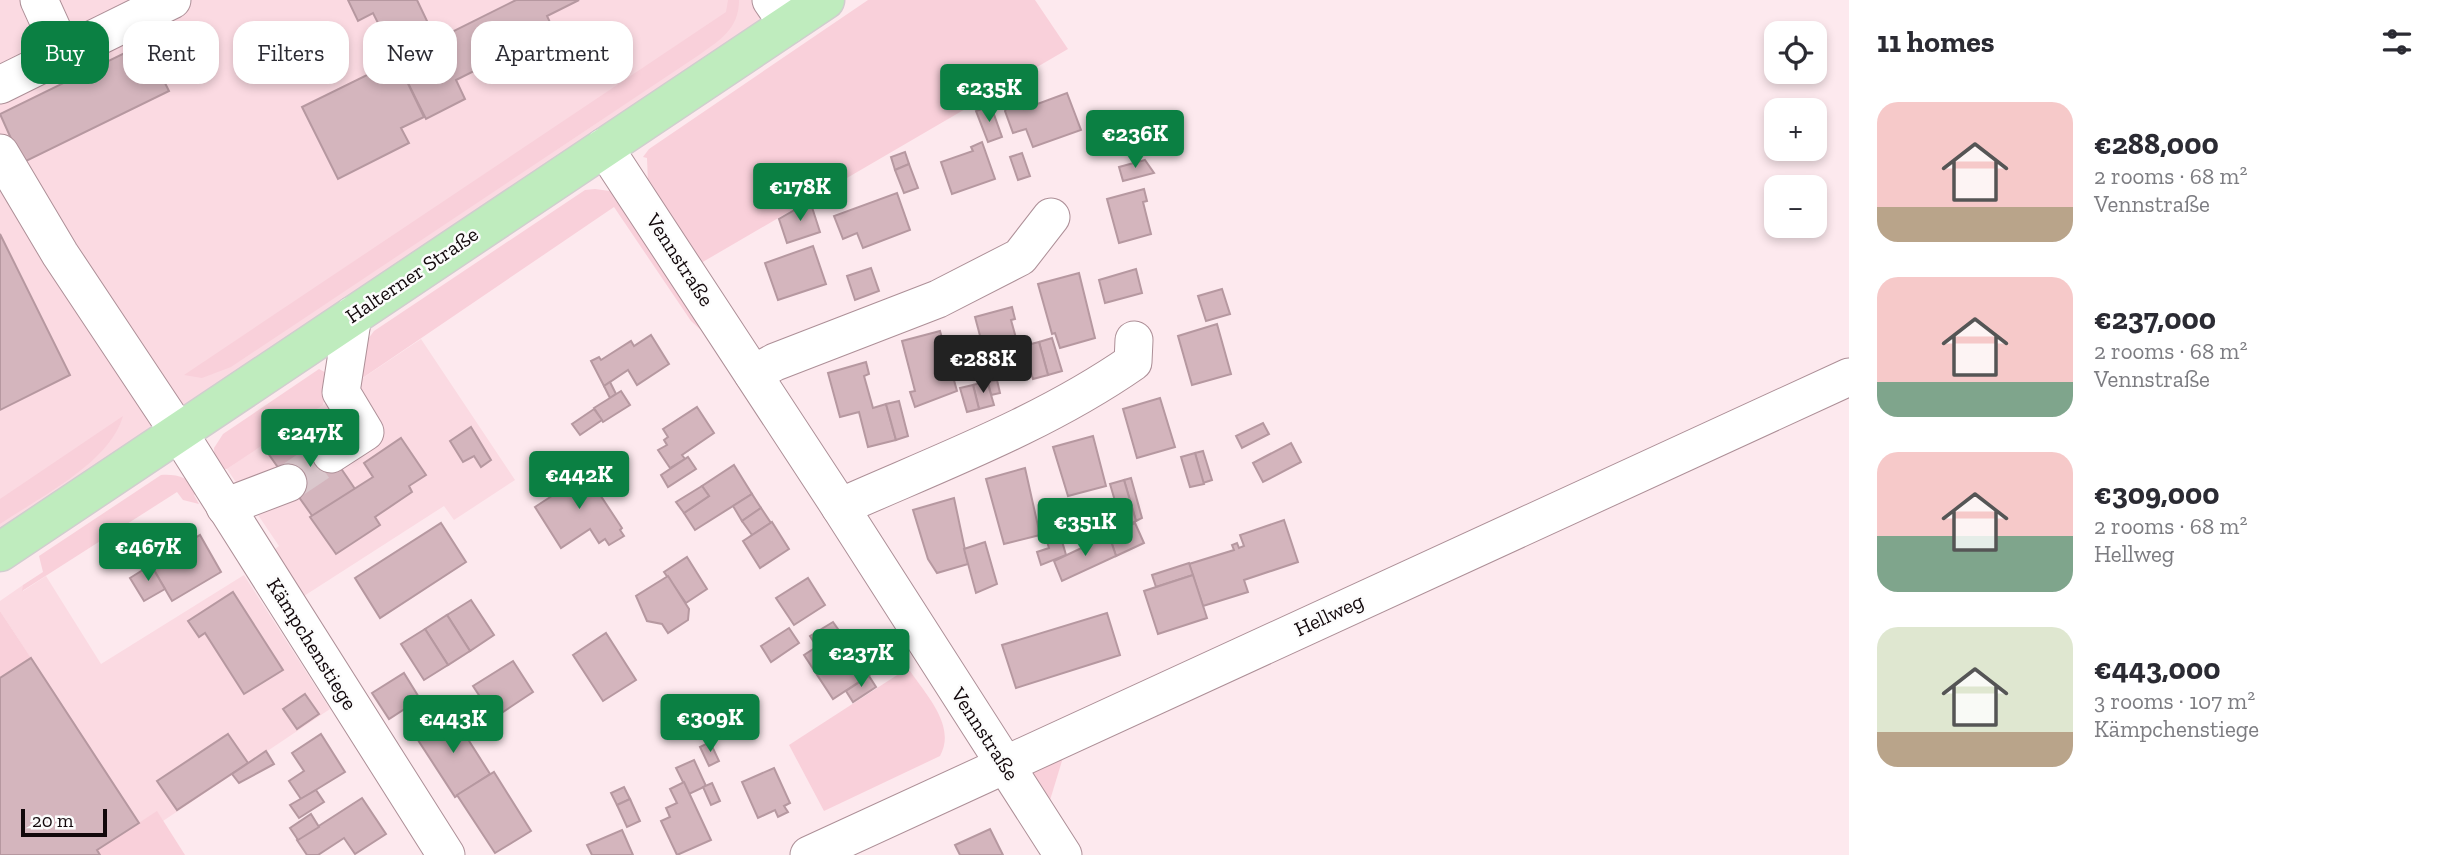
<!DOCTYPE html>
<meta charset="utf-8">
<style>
:root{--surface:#fff;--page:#f2f2f3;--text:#2b2b33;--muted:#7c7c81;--accent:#0b8043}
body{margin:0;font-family:"Zilla Slab",serif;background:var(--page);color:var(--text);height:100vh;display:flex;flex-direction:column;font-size:26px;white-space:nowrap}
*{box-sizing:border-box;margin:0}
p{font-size:23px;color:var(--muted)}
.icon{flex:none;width:38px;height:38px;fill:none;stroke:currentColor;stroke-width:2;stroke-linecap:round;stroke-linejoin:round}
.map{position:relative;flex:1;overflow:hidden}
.drawer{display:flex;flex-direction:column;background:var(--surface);width:595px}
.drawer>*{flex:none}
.top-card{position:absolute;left:21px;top:21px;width:665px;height:63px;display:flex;gap:14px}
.buttons{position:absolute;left:1764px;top:21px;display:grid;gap:14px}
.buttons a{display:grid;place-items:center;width:63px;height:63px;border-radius:14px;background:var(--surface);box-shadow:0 4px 10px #0003;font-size:35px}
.scale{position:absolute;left:21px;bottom:18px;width:86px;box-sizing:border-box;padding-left:7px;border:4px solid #12080b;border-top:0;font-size:19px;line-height:24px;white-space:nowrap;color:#12080b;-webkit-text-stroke:5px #fcfcfc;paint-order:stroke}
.price{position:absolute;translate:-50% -60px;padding:0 16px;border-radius:7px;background:var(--accent);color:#fff;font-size:23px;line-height:46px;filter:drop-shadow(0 2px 4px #0008)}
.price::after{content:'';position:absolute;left:50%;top:42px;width:21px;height:16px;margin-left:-10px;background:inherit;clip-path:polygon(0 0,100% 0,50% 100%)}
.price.on{background:#222;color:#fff}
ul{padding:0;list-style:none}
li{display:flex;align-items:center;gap:21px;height:175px;padding:0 28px}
li span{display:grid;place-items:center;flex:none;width:196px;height:140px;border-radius:21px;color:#555}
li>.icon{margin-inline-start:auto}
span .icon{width:84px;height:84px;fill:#fffc;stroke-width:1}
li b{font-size:30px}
h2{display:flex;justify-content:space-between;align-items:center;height:84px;padding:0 28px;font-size:30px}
.chip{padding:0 24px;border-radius:21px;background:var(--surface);box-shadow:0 4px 10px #0003;font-size:24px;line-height:63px}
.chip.on{background:var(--accent);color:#fff}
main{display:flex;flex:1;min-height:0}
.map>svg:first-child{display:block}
.built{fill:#fbdae2}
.green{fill:#f9d0da}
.building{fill:#d4b5bd;stroke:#b698a0;stroke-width:2}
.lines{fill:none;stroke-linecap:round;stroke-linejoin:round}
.minor-tunnel{stroke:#dac7cc;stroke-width:37;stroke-dasharray:37 18;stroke-linecap:butt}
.minor-casing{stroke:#ad8f97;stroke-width:39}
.major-casing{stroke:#d0cece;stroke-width:41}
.minor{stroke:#fff;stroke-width:37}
.major{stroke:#bfecbe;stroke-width:38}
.labels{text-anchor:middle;stroke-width:5;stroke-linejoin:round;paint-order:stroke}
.street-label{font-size:21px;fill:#12080b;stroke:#fcfcfc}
</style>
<main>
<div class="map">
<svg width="1849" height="855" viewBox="0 0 1849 855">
<rect width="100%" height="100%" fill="#fde9ee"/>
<g class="built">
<polygon points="0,0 825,0 0,551"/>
<polygon points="421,339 515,480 454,520 444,506 304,596 274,550 279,546 227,469"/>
<polygon points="244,575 330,709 163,821 157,812 139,823 0,611 0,601 23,585 23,591 46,576 101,664"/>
</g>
<g class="green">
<path d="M728,0H739C739,29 720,40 699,55L231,367L202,378L184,375L726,12Z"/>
<polygon points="868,0 1035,0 1068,49 701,263 648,183 647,158 643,157 649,149"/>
<polygon points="595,189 617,192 709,329 703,332 691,321 614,207 364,377 360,376 368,339 374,331 585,190"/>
<polygon points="319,369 330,375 323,405 227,469 215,468 214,448 223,434"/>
<path d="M123,416C110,463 38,498 0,524V499Z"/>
<path d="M161,475C178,474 189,478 201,491L194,495L199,504L183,500L177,492L22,591L23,585L43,572L39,556Z"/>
<polygon points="0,611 31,658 0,678"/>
<path d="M908,668C925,694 957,725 940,756L824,811L789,745Z"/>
<polygon points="1065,751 1047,810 1031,773"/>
<polygon points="157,811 185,855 100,855 97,850"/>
</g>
<g class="building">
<polygon points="348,0 417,0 436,40 516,0 579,0 547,16 554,31 456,80 465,99 426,119 373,13 358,21"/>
<polygon points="145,43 169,91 22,163 0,114"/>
<polygon points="401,69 424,117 401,128 409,143 338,179 302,107 373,72 378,81"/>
<polygon points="1067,93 1081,130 1033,147 1026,129 1013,133 1005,111 1008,105 1020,100 1024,109"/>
<polygon points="991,106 1002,137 988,142 976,111"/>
<polygon points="982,142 995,179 952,194 941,162 973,151 971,147"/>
<polygon points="905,152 909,164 895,170 891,157"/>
<polygon points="1022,153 1030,176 1018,180 1010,157"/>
<polygon points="1145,160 1154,173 1123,181 1119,167"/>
<polygon points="909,164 918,188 904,193 895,170"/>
<polygon points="1144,189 1147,201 1143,202 1151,234 1119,243 1107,199"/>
<polygon points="897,193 910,230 863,248 857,233 843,239 834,216"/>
<polygon points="810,201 820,232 787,243 779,219"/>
<polygon points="0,234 70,375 0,410"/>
<polygon points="813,246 826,284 778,300 765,263"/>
<polygon points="871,268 879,291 855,300 847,276"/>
<polygon points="1136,269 1142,293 1105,303 1099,280"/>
<polygon points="1079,273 1095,338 1060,348 1055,333 1052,334 1038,284"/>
<polygon points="1222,289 1230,314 1206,321 1198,296"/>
<polygon points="1012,307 1015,319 1011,320 1019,349 986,358 975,317"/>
<polygon points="1217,324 1231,374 1192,385 1178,336"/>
<polygon points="940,331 957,391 915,407 910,392 915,391 902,341"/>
<polygon points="651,335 669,364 637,385 628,370 604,386 591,361 599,357 601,360 631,341 634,346"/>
<polygon points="1052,338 1062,371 1048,375 1039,342"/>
<polygon points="1039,342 1048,375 1033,379 1023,346"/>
<polygon points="866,362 869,374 864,376 873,408 886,404 896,440 868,447 859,412 840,417 828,373"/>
<polygon points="997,380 1000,393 991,395 988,382"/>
<polygon points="987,381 994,405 979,409 973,385"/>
<polygon points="610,382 616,394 610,398 604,386"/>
<polygon points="973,385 979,409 967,412 960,388"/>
<polygon points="621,391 630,405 603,422 594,408"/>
<polygon points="1160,398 1175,447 1137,458 1123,409"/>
<polygon points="899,401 908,436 896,440 886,404"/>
<polygon points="697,407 714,433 682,455 685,459 670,468 658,450 667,445 664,440 668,437 663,429"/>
<polygon points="594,409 602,420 580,435 572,424"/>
<polygon points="308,420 355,489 313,517 265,449"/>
<polygon points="1263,423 1269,434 1242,448 1236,436"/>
<polygon points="471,427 491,460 481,467 474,456 463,462 450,441"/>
<polygon points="1093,436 1106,486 1068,496 1053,447"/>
<polygon points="401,438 426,475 409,486 412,492 375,517 380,525 336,554 310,517 373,477 364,463"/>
<polygon points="1291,443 1301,462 1263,482 1253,463"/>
<polygon points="1203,451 1212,480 1203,483 1195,453"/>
<polygon points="1195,453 1204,484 1190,487 1181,457"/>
<polygon points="688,457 696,469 668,487 661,475"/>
<polygon points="734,465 752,494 695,530 684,513 709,496 702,486"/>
<polygon points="581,466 622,528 620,530 624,536 609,545 605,539 599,543 590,529 561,548 535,507 564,488 557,477"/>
<polygon points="1025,468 1040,535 1004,544 986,479"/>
<polygon points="1131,478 1142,518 1136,521 1124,480"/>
<polygon points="1124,480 1136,521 1123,528 1110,484"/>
<polygon points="702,486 709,496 684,513 676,502"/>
<polygon points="752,494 761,508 742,521 733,506"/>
<polygon points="954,498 968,564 937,573 928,559 913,510"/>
<polygon points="761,508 771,523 752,535 742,521"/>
<polygon points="1055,517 1066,555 1041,565 1037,552 1049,548 1041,522"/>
<polygon points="1284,520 1298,562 1244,580 1248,592 1203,606 1189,564 1234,550 1232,545 1237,543 1239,548 1244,546 1240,535"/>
<polygon points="772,522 789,549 760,568 743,541"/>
<polygon points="441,523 466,562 380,618 355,578"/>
<polygon points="1135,523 1144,543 1116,556 1109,535"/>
<polygon points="200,535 221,572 172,601 151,565"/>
<polygon points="1109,535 1116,556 1062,581 1054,561"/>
<polygon points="985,542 997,584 976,593 964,549"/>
<polygon points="687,557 707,589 686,603 664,572"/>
<polygon points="1189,563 1193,575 1156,587 1152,575"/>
<polygon points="151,565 165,589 144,601 130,578"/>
<polygon points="1193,575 1207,618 1158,634 1144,591"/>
<polygon points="668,576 689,609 688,620 668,633 662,624 647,621 636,596"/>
<polygon points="808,578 825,605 794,625 776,598"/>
<polygon points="233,592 283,670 244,694 205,633 199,637 188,621"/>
<polygon points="471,600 494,635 470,651 447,615"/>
<polygon points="1107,613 1120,655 1016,688 1002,645"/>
<polygon points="447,615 470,651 448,665 425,629"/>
<polygon points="833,622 840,632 817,647 810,636"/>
<polygon points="789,628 799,643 771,662 761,646"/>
<polygon points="425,629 448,665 424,680 401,644"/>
<polygon points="841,631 871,674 833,699 804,655"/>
<polygon points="606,633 636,680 603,701 573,655"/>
<polygon points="31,658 139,823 97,850 100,855 0,855 0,678"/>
<polygon points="513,661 533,692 494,718 473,686"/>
<polygon points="404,673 420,699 389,719 372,693"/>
<polygon points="869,676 876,687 853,702 846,691"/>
<polygon points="305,694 319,714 297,729 283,709"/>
<polygon points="452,714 490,774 455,797 416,737"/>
<polygon points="228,734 248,763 177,810 157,781"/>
<polygon points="321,734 345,772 301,799 289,781 304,771 292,753"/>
<polygon points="710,742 719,761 709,766 700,747"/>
<polygon points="266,751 274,764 239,783 232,774"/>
<polygon points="694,760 706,786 689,794 676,768"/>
<polygon points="774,768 790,803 784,806 788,812 778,817 775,810 758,818 742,782"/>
<polygon points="494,772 531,831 495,853 457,795"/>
<polygon points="684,782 711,840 677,855 661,821 670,817 666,808 677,803 670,789"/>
<polygon points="712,783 720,801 711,805 703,787"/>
<polygon points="624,787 630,799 617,805 611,793"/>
<polygon points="316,790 324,802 299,818 290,805"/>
<polygon points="362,798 386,834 355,854 344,838 318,855 307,855 297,840"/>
<polygon points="630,799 640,821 627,827 617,805"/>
<polygon points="311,814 319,827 298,840 290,828"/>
<polygon points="990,829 1003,855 960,855 955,845"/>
<polygon points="622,830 633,855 592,855 587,845"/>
</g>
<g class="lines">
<polyline class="minor-tunnel" points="288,483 331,454"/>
<g class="minor-casing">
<g id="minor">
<polyline points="39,0 63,53"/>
<polyline points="771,0 788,25"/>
<polyline points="0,85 172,0"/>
<polyline points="604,147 840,507 1063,855"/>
<polyline points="0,153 60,254 179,433 446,855"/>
<polyline points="753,374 775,362 938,299 1020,257 1051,217"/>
<polyline points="331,454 365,432 341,392 353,315"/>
<polyline points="225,507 288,483"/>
<path d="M840,507C939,463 1044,424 1133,362L1134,340"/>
<polyline points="809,855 1849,377"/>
</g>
</g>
<g class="major-casing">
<polyline id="major" points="0,552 825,0"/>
</g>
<use href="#minor" class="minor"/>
<use href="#major" class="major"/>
</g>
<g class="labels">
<g class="street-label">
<text transform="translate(680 260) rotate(57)" y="7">Vennstraße</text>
<text transform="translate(412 275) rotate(-34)" y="7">Halterner Straße</text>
<text transform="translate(1329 615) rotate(-25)" y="7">Hellweg</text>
<text transform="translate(312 644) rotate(58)" y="7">Kämpchenstiege</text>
<text transform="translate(985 734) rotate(57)" y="7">Vennstraße</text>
</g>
</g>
</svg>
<div class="buttons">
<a><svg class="icon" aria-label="locate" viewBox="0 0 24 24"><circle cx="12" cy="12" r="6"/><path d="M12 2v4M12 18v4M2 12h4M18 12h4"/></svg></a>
<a>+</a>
<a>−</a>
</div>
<div class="scale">20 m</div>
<b class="price" style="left:989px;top:124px">€235K</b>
<b class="price" style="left:1135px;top:170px">€236K</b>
<b class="price" style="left:800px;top:223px">€178K</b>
<b class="price on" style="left:983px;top:395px">€288K</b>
<b class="price" style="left:310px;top:469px">€247K</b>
<b class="price" style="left:579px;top:511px">€442K</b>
<b class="price" style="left:1085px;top:558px">€351K</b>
<b class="price" style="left:148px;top:583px">€467K</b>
<b class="price" style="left:861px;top:689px">€237K</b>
<b class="price" style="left:710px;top:754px">€309K</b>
<b class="price" style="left:453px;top:755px">€443K</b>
<div class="top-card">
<a class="chip on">Buy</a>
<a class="chip">Rent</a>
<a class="chip">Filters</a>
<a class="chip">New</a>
<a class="chip">Apartment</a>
</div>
</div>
<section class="drawer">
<h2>11 homes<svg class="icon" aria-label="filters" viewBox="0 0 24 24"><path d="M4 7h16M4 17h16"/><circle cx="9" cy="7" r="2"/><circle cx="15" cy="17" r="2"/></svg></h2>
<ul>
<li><span style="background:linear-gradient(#f6c9c9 75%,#b9a48a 0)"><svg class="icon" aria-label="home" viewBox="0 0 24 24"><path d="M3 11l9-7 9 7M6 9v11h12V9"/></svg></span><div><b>€288,000</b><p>2 rooms · 68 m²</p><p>Vennstraße</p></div></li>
<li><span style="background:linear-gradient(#f6c9c9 75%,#7fa58c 0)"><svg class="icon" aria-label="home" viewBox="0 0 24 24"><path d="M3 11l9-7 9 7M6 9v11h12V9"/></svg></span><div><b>€237,000</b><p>2 rooms · 68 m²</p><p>Vennstraße</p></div></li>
<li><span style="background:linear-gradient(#f6c9c9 60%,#7fa58c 0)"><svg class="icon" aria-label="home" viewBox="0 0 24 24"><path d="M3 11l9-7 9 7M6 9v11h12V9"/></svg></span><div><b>€309,000</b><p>2 rooms · 68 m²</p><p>Hellweg</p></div></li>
<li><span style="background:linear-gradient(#dfe7d0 75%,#b9a48a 0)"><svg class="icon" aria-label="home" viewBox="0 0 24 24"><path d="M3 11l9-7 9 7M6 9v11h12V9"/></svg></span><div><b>€443,000</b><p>3 rooms · 107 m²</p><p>Kämpchenstiege</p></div></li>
</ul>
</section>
</main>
